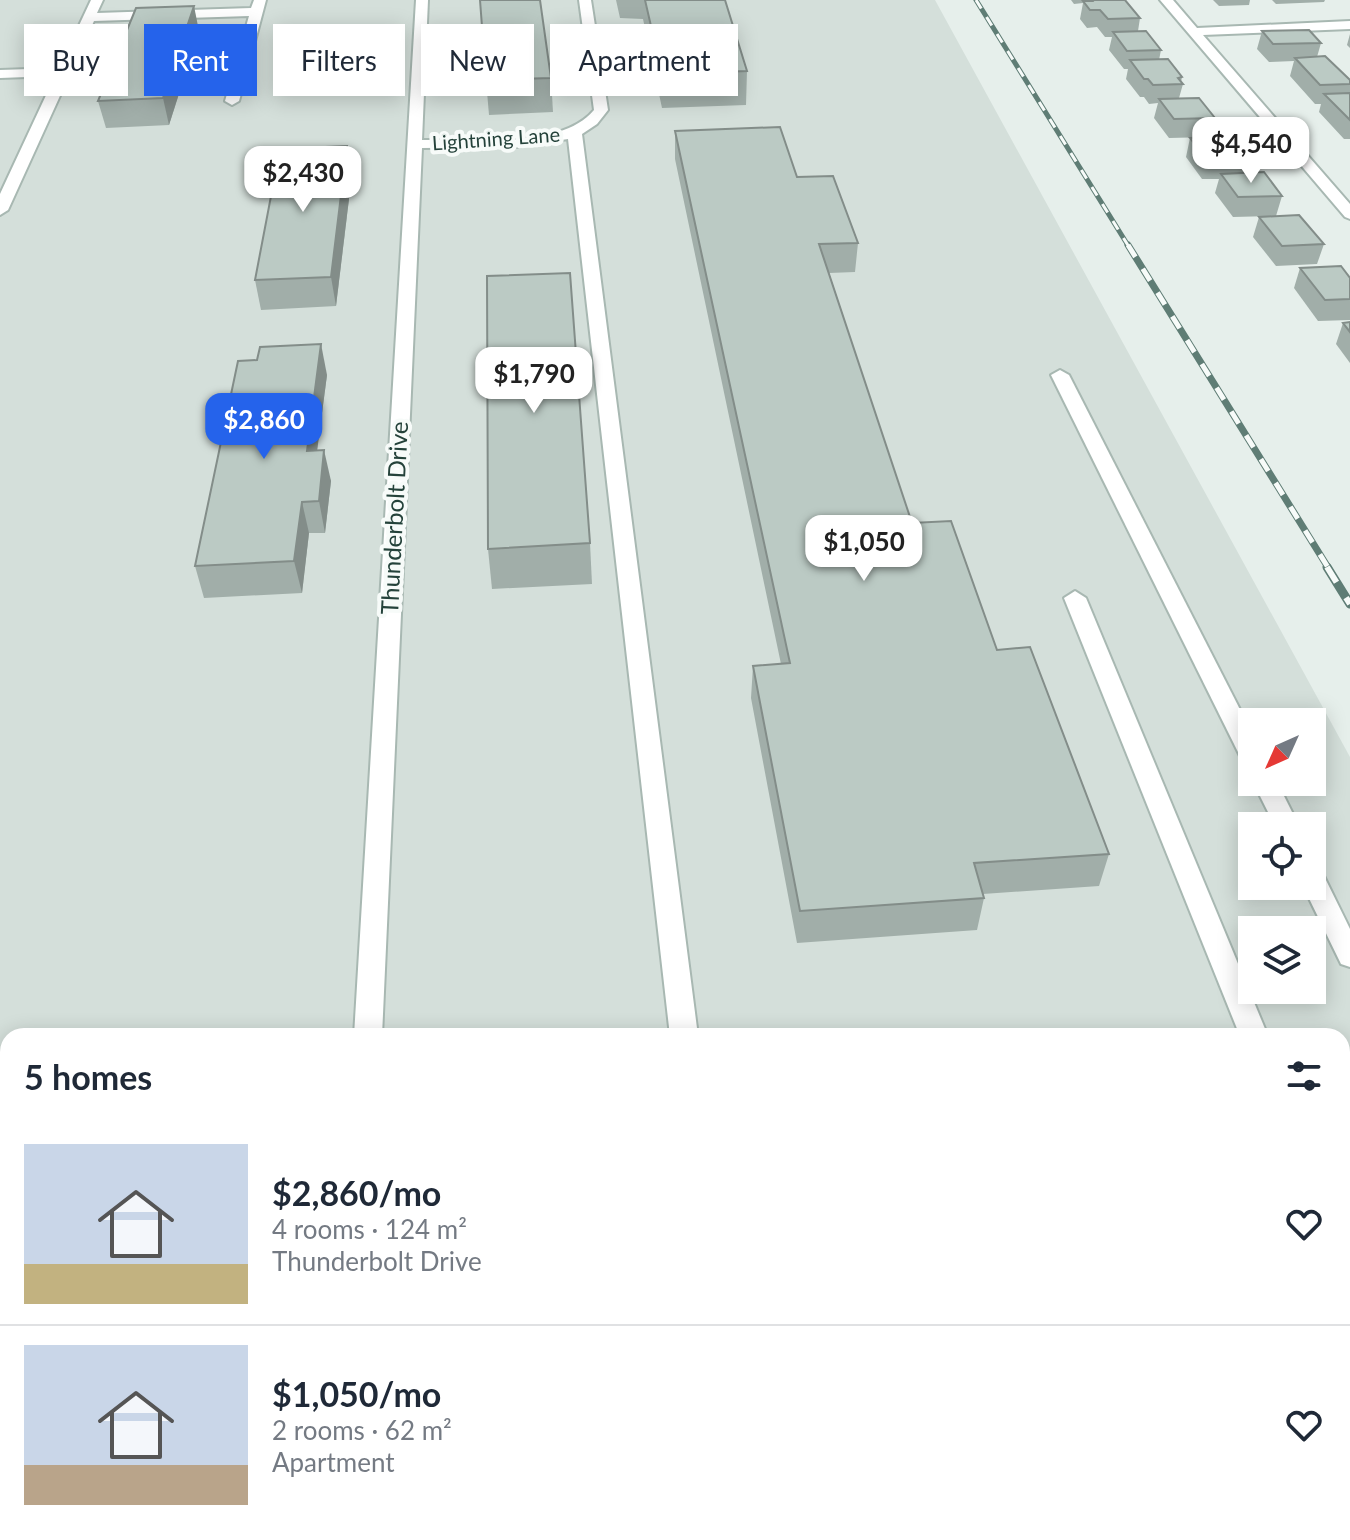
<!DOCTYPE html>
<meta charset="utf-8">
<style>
:root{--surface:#fff;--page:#f6f6f7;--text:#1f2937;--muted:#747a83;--line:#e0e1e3;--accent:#2563eb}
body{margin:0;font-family:Lato,sans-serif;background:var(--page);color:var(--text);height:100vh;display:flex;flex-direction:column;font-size:30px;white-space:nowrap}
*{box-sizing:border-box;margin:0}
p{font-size:26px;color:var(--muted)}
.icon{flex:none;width:44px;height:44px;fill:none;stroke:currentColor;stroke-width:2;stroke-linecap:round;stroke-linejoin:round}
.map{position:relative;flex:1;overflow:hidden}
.panel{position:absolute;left:0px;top:1028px;width:1350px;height:512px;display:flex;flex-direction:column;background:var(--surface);border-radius:24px 24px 0 0;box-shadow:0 4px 20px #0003}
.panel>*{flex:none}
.top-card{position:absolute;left:24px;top:24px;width:800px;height:72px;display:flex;gap:16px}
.needle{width:52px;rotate:225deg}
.fabs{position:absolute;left:1238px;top:708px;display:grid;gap:16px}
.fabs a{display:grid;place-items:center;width:88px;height:88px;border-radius:0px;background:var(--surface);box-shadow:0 4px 20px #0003;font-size:40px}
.price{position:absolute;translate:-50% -68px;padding:0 18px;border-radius:16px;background:#fff;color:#222;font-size:26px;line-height:52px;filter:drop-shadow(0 2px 4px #0008)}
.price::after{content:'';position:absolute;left:50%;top:48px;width:24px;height:18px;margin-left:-12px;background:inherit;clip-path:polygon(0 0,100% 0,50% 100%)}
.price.active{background:var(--accent);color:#fff}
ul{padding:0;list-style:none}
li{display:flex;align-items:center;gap:24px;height:200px;padding:0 24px}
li+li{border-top:2px solid var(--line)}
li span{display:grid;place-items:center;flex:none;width:224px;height:160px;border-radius:0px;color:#555}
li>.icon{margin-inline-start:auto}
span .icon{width:96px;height:96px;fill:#fffc;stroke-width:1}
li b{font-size:34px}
h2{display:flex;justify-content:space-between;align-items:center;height:96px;padding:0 24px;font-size:34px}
.pill{padding:0 28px;border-radius:0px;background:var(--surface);box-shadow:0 4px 20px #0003;font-size:28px;line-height:72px}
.pill.active{background:var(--accent);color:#fff}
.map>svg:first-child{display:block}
.built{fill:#d4dfda;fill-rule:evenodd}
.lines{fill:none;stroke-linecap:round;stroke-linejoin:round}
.minor-casing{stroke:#a8b8b2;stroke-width:4}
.minor{fill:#fff;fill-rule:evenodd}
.rail-far2-casing{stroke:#5f7d75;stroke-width:5}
.rail-far1-casing{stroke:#5f7d75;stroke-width:7}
.rail-casing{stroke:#5f7d75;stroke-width:9}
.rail-far2{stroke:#f7fbf9;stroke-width:3;stroke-dasharray:10;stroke-linecap:butt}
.rail-far1{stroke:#f7fbf9;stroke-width:5;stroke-dasharray:14;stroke-linecap:butt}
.rail{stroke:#f7fbf9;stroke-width:6;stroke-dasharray:18;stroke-linecap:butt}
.wall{fill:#a1aea9}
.shaded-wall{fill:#838d89}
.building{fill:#bbcac4;stroke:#838d89;stroke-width:2}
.labels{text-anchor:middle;stroke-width:8;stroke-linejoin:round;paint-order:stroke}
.far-street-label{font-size:20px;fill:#24423a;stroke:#f7fbf9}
.street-label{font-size:24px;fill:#24423a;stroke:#f7fbf9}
</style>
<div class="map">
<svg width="1350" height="1540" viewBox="0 0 1350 1540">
<rect width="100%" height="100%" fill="#e6efeb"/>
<path class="built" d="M0,0H935L1350,757V1540H0ZM1252,722H1312V782H1252ZM1252,826H1312V886H1252ZM1252,930H1312V990H1252ZM8,1036H1342V1532H8Z"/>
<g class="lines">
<g class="minor-casing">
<g id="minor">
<polygon points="91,0 103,0 97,13 251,8 254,0 266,0 239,101 232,105 225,101 249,16 94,21 8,210 0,215 0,194 55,76 0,78 0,70 59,68"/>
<path d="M416,0H428L422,140C470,139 561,150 594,110L579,0H591L608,110L597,124L582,134L698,1036H670L568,139L516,147L422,148L382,1036H354Z"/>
<polygon points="1160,0 1173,0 1197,28 1350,21 1350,29 1203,35 1350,204 1350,219 1345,217"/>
<polygon points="1060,370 1069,375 1252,733 1252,764 1244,762 1240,756 1051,375"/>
<polygon points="1075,591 1086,598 1268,1036 1240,1036 1064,598"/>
<polygon points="1253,782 1277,782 1299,826 1275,826"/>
<polygon points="1312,867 1321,870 1350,929 1350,967 1341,964 1303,886 1312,886"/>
<polygon points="1350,1085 1350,1111 1342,1112 1342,1086"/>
<rect x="0" y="1177" width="8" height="28"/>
<polygon points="827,1532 863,1532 864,1540 828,1540"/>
</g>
</g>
<use href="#minor" class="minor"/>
<g class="rail-far2-casing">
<polyline id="rail-far2" points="976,0 1129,247"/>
</g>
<g class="rail-far1-casing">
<polyline id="rail-far1" points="1128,245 1329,569"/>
</g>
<g class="rail-casing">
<polyline id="rail" points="1327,567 1350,604"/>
</g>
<use href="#rail-far2" class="rail-far2"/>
<use href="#rail-far1" class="rail-far1"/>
<use href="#rail" class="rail"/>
</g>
<g class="wall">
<polygon points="616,0 725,0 747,71 746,105 662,108 643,19 620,18"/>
<polygon points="1071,0 1125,0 1140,18 1138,31 1161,50 1159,60 1182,77 1181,82 1183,84 1179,98 1215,118 1210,137 1169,138 1154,118 1158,103 1149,104 1144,97 1140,97 1126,79 1128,69 1124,69 1109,50 1112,37 1105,37 1097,27 1087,28 1080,19 1083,3 1074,4"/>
<polygon points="1213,0 1250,0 1249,5 1219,6"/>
<polygon points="1272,0 1325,0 1324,2 1276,4"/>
<polygon points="199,31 169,125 106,128 98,101"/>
<polygon points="1262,31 1321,43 1317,57 1350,80 1350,139 1344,139 1319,112 1321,104 1315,104 1290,76 1294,61 1269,62 1257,49"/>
<polygon points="1350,34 1350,48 1347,45"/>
<polygon points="551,78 553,112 489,115 486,80"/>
<polygon points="675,131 797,177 858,243 855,272 829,273 912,523 997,650 1109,854 1099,886 983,894 984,898 977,930 797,943 751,698 753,666 781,664 675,159"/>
<polygon points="1190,138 1250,158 1246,173 1282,196 1276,216 1233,217 1215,193 1219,179 1202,179 1186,157"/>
<polygon points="347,146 352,174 336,306 261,310 255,280"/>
<polygon points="1259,217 1324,244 1317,264 1276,266 1253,237"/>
<polygon points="1300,268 1350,278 1350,320 1318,321 1294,288"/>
<polygon points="1350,322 1350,363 1336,344 1343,323"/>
<polygon points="327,375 317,450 331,481 325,533 309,533 302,593 204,598 195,566"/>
<polygon points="590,543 592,584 492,589 488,549"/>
</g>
<g class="shaded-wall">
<polygon points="194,6 199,31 169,125 163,98"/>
<polygon points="347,146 352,174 336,306 331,277"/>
<polygon points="321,344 327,375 313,482 307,451"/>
<polygon points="324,450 331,481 325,533 319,501"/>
<polygon points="302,502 309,533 302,593 294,561"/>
<polygon points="166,1532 185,1532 184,1540 165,1540"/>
</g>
<g class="building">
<polygon points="480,0 540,0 551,78 486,80"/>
<polygon points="645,0 725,0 747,71 662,74"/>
<polygon points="1091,0 1125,0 1140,18 1108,19 1100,10 1090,10 1083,1 1092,1"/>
<polygon points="194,6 163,98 98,101 136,8"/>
<polygon points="1309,30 1321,43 1273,44 1262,31"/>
<polygon points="1146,31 1161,50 1127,51 1113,32"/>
<polygon points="1325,56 1350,80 1350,84 1320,85 1295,58"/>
<polygon points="1168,59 1182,77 1178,78 1183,84 1153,85 1148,79 1144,79 1130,60"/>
<polygon points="1350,93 1350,120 1324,94"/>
<polygon points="1199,98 1215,118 1174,119 1159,99"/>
<polygon points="780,127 797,177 833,176 858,243 819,244 912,523 951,521 997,650 1030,647 1109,854 974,863 984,898 800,911 753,666 790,663 675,131"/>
<polygon points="1232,137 1250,158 1207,160 1190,138"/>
<polygon points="347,146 331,277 255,280 280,149"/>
<polygon points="1264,172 1282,196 1238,197 1221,174"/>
<polygon points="1299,215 1324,244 1282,246 1259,217"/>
<polygon points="1341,266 1350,278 1350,299 1325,300 1300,268"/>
<polygon points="570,273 590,543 488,549 487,276"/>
<polygon points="1350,322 1350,332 1343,323"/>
<polygon points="321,344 307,451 324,450 319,501 302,502 294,561 195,566 238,361 257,360 260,347"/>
<polygon points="26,1532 166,1532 165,1540 25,1540"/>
</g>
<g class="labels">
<g class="far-street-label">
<text transform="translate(496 139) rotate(-4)" y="7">Lightning Lane</text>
</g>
<g class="street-label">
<text transform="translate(395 518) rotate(-87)" y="8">Thunderbolt Drive</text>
</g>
</g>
</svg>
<div class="fabs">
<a><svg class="needle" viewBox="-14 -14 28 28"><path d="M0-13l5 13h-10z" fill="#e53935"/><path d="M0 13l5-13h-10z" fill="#747a83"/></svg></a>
<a><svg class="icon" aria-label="locate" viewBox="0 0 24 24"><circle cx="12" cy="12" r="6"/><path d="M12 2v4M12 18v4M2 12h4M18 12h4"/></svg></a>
<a><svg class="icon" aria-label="layers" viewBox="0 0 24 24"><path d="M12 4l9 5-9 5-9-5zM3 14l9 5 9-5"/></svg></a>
</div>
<b class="price" style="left:1251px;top:185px">$4,540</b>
<b class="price" style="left:303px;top:214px">$2,430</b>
<b class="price" style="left:534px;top:415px">$1,790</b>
<b class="price active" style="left:264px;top:461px">$2,860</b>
<b class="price" style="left:864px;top:583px">$1,050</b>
<div class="top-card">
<a class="pill">Buy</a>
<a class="pill active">Rent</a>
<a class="pill">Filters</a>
<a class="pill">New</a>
<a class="pill">Apartment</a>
</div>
<section class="panel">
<h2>5 homes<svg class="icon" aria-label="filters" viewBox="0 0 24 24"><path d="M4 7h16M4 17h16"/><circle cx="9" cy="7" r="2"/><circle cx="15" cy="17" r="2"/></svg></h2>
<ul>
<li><span style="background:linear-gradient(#c9d6e8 75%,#c2b280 0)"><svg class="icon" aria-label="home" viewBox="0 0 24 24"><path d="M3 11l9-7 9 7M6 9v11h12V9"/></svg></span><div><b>$2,860/mo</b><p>4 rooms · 124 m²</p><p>Thunderbolt Drive</p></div><svg class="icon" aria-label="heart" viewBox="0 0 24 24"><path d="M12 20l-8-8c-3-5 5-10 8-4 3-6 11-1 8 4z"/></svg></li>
<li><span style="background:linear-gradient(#c9d6e8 75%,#b9a48a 0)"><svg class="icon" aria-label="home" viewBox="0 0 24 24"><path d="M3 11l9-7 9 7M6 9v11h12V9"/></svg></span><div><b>$1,050/mo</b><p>2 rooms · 62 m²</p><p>Apartment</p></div><svg class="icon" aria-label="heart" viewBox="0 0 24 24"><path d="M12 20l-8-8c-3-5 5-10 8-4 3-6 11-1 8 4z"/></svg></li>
</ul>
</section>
</div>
